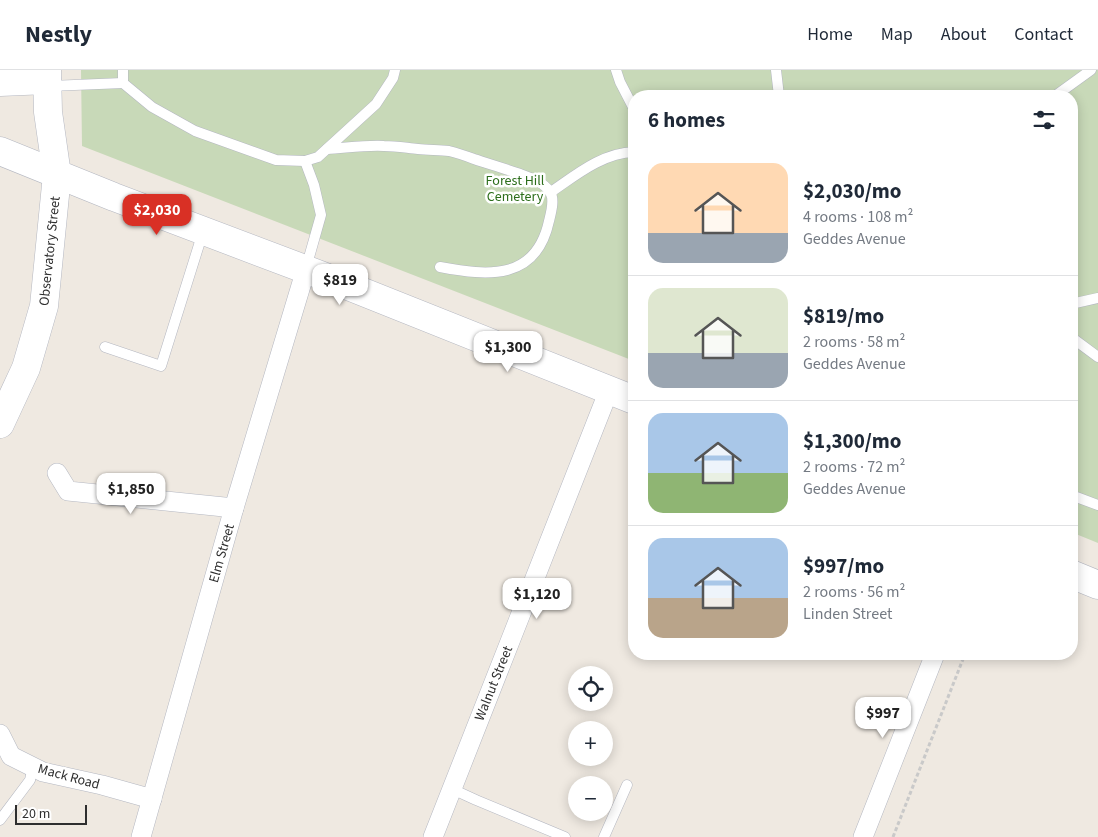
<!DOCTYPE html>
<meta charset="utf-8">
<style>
:root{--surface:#fff;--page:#f2f2f3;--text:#1f2937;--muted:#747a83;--line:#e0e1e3;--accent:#d93025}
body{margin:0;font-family:"Source Sans 3",sans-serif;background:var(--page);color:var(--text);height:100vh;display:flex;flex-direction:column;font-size:19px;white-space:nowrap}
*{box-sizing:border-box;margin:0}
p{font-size:16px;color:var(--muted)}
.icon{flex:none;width:28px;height:28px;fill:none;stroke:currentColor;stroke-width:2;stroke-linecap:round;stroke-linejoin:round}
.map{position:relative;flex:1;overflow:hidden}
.panel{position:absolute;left:628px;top:20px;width:450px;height:570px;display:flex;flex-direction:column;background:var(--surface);border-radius:20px;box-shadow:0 2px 12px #0003}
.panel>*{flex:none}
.controls{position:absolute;left:568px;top:596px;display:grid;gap:10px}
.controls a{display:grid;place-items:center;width:45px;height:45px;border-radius:50%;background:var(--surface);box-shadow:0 2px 12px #0003;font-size:25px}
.scale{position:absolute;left:15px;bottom:12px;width:72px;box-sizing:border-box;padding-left:5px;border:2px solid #2e2e2e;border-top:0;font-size:14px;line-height:18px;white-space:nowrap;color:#2e2e2e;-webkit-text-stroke:4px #fff;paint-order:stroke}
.price{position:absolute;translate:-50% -42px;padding:0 11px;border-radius:10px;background:#fff;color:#222;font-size:16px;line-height:32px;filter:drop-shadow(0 1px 2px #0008)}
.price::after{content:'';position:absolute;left:50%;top:30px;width:15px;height:11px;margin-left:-8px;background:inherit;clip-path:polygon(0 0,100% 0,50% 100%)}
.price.on{background:var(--accent);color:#fff}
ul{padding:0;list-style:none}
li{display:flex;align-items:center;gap:15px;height:125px;padding:0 20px}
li+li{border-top:1px solid var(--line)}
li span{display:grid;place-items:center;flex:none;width:140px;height:100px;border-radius:15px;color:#555}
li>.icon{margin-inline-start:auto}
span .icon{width:60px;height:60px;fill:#fffc;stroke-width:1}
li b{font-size:21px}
h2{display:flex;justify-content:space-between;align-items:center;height:60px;padding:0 20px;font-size:21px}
header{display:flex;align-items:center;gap:30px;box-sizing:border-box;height:70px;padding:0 25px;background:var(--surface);border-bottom:1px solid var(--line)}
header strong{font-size:24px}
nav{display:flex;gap:28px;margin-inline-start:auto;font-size:18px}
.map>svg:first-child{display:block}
.cemetery{fill:#c8d9b8}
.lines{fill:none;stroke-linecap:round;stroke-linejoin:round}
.lane-casing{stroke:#b4b7c1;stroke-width:11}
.street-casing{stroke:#b4b7c1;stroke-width:20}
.secondary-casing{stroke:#b4b7c1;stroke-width:29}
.path{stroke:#c9c9c9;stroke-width:3;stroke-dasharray:4 2.5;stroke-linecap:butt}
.lane{stroke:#fff;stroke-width:10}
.street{stroke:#fff;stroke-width:19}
.secondary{stroke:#fff;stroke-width:28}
.labels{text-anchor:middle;stroke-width:5;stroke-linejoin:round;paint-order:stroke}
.park-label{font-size:14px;fill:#2c6e1b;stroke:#fff}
.street-label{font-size:14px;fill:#2e2e2e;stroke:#fff}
</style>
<header>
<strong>Nestly</strong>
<nav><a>Home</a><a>Map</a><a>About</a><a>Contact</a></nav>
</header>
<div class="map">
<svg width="1098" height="767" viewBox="0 0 1098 767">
<rect width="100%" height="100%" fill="#efe9e1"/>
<polygon class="cemetery" points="81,0 1098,0 1098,473 1071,462 1071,26 634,26 634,291 82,76"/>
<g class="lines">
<g class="lane-casing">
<g id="lane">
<polyline points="123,0 123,13 152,37 195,61 276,90 305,91 318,87 376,34 393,8 395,0"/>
<polyline points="616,0 620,12 634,39"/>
<polyline points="776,0 779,26"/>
<polyline points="50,16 123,13"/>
<polyline points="1055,26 1091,0"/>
<path d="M327,79C346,78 365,75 384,76C396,76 407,78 418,79C428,80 439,80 449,81C457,83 466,86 474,89C489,94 503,98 517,103C528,107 543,111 550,122C555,129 551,143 549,151C536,211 488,206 440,197"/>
<polyline points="305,91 314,115 321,145 306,198"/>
<path d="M551,122C576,105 602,83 634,82"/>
<polyline points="1071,234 1098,228"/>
<polyline points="1071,267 1098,287"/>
<polyline points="105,277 161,296 203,162"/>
<polyline points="1071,425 1098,435"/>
<polyline points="452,719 476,730 565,767"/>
<polyline points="0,750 30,710 33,696"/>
<polyline points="604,767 627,715"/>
</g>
</g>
<g class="street-casing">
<g id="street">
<polyline points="57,403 68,421 234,438"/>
<polyline points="0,664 11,686 43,702 102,715 152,729"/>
<polyline points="141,767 234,438 306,199"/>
<polyline points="433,767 609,320"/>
<polyline points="863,767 935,584"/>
</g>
</g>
<g class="secondary-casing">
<g id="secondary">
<polyline points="0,12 47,10"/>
<polyline points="0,81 114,127 323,206 634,330"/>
<polyline points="0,354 26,298 44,236 57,105 48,42 47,0"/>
<polyline points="1071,504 1098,515"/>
</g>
</g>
<polyline class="path" points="893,767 965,584"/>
<use href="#lane" class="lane"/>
<use href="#street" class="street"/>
<use href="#secondary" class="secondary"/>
</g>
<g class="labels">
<g class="park-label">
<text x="515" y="115">Forest Hill<tspan x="515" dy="16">Cemetery</tspan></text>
</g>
<g class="street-label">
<text transform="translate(49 181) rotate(-84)" y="5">Observatory Street</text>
<text transform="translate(221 483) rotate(-74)" y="5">Elm Street</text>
<text transform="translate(493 613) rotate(-68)" y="5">Walnut Street</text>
<text transform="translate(69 706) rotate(15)" y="5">Mack Road</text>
</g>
</g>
</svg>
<div class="controls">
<a><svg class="icon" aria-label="locate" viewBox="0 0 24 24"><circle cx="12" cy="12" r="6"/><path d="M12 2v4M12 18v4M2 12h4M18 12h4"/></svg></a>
<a>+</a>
<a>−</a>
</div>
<div class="scale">20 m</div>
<b class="price on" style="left:157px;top:166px">$2,030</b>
<b class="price" style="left:340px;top:236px">$819</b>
<b class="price" style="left:508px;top:303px">$1,300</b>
<b class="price" style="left:131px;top:445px">$1,850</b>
<b class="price" style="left:537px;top:550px">$1,120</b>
<b class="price" style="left:883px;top:669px">$997</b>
<section class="panel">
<h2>6 homes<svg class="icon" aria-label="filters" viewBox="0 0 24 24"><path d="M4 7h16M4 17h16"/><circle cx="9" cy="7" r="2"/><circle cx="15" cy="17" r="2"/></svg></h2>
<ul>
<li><span style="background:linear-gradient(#ffd9b3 70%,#9aa5b1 0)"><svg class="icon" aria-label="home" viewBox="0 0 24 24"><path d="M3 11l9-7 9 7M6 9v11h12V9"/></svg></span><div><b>$2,030/mo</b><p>4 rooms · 108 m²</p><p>Geddes Avenue</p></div></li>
<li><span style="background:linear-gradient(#dfe7d0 65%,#9aa5b1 0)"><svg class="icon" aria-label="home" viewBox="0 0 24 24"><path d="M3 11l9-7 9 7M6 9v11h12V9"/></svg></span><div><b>$819/mo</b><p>2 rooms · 58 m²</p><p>Geddes Avenue</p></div></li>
<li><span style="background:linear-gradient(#a9c7e8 60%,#8fb573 0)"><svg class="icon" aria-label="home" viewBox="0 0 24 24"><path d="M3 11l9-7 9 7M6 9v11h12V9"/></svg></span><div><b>$1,300/mo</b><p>2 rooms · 72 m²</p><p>Geddes Avenue</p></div></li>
<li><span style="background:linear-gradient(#a9c7e8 60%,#b9a48a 0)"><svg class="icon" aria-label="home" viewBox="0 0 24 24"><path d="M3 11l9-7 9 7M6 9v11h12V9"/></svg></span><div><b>$997/mo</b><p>2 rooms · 56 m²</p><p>Linden Street</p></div></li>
</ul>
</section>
</div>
